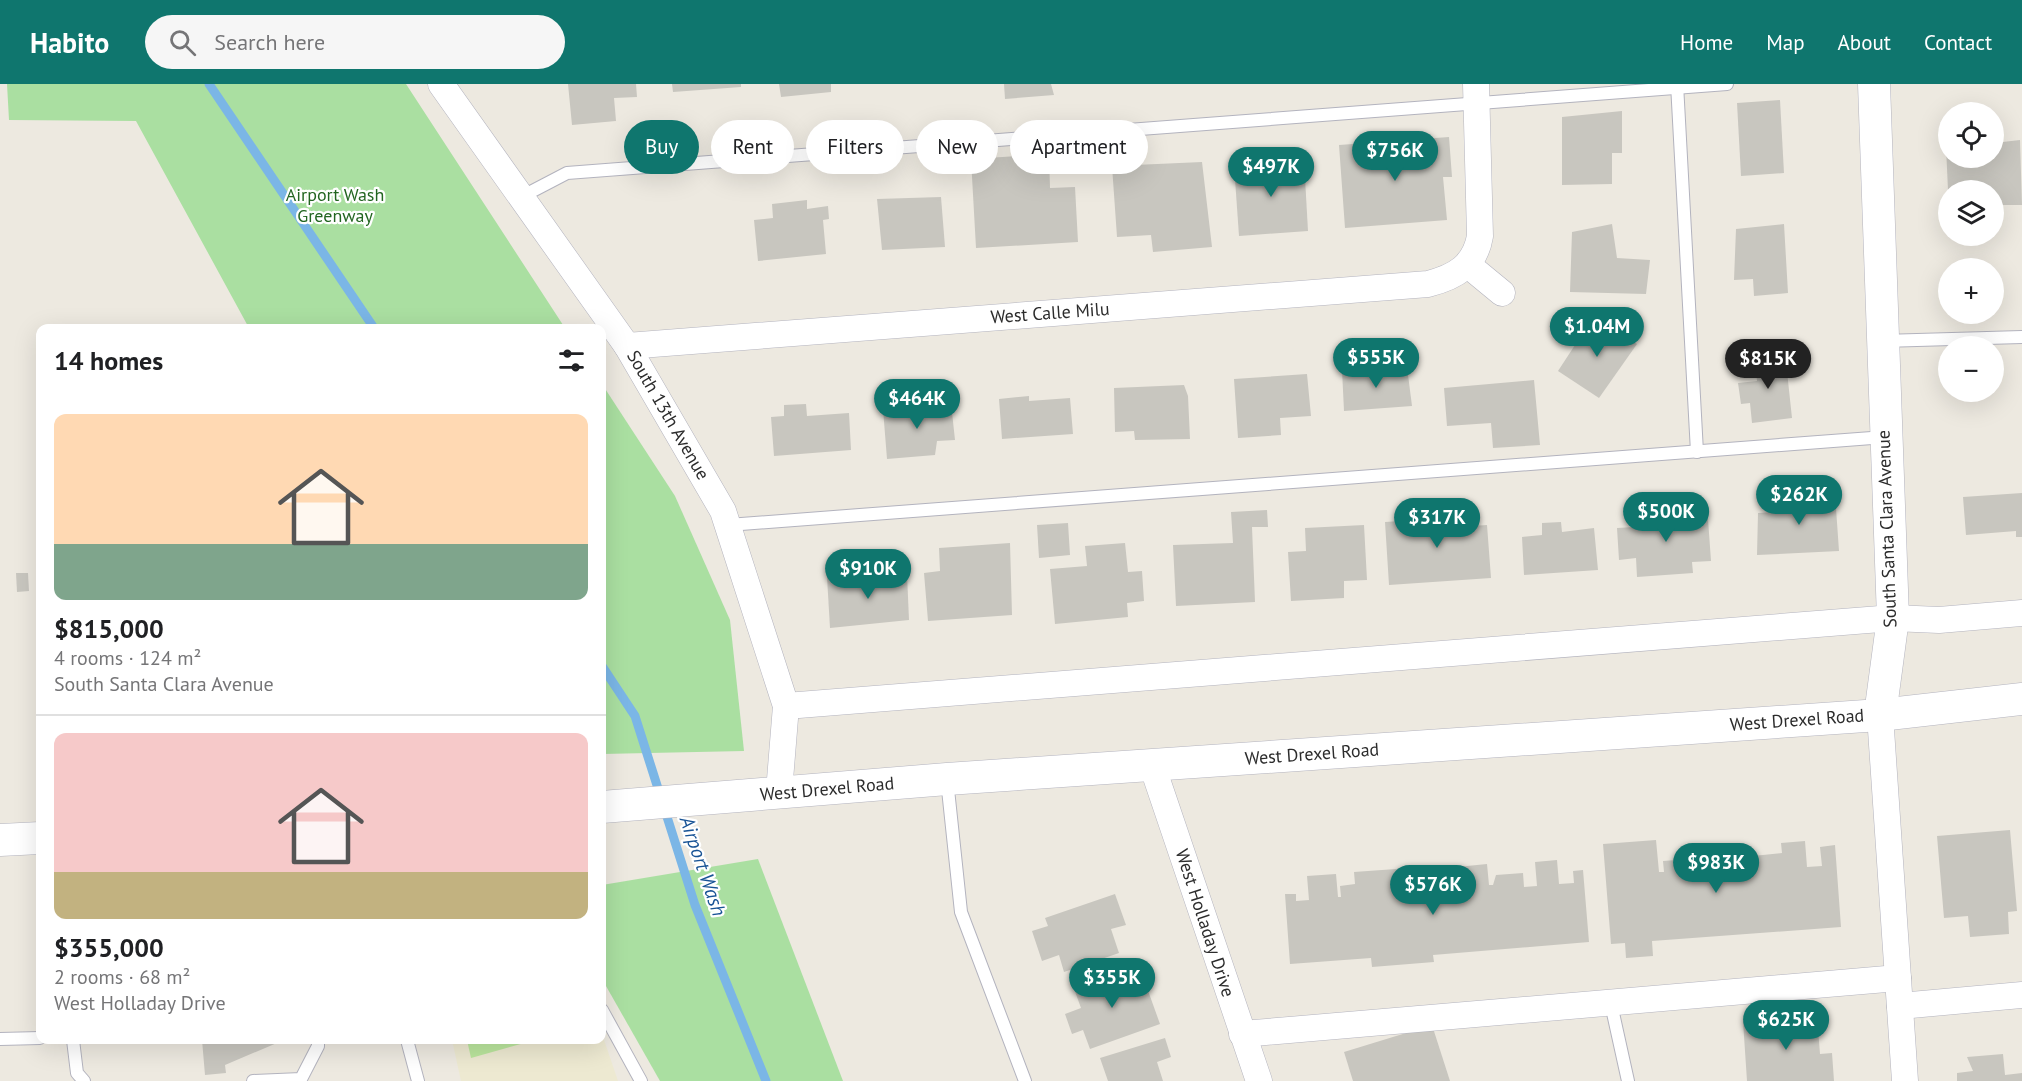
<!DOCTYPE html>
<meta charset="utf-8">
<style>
:root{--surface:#fff;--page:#f6f6f6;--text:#202124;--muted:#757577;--line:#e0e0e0;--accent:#0f766e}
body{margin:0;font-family:"PT Sans",sans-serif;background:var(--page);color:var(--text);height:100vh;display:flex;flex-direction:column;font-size:22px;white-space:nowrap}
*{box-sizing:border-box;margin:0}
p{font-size:20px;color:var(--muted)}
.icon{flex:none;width:33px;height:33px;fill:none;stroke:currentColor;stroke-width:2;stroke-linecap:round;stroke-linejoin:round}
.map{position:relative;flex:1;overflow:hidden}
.details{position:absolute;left:36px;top:240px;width:570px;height:720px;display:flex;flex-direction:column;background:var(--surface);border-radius:12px;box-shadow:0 6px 24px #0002}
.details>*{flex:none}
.banner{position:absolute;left:624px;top:36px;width:570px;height:54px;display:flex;gap:12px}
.tools{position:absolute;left:1938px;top:18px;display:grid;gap:12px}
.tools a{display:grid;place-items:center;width:66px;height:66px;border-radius:50%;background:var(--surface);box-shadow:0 6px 24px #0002;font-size:30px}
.price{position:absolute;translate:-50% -51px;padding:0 14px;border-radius:21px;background:var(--accent);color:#fff;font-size:20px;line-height:39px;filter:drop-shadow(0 2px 3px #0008)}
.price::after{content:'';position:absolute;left:50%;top:36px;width:18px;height:14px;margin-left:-9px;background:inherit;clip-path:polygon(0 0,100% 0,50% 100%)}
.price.on{background:#222;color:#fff}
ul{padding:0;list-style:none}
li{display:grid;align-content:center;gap:12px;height:318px;padding:0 18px}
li+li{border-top:2px solid var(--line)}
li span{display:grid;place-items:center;height:186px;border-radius:12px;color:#555}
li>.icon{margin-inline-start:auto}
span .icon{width:108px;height:108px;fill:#fffc;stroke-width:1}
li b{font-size:26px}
h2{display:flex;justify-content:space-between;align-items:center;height:72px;padding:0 18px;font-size:26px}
.tag{padding:0 21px;border-radius:27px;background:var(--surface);box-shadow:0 6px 24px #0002;font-size:21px;line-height:54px}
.tag.on{background:var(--accent);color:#fff}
header{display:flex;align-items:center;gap:36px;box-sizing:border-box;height:84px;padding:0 30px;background:var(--accent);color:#fff}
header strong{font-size:28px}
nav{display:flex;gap:33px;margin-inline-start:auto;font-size:21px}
.search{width:420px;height:54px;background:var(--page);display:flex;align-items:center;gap:15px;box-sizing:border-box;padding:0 21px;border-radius:33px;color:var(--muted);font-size:22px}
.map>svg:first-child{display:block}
.education{fill:#ede9d1}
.green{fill:#aadfa1}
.pitch{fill:#bae59d}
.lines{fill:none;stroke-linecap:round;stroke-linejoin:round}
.stream{stroke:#7bb6e6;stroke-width:9}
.building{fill:#c8c6bf}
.service-casing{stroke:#b3b3be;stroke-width:14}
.minor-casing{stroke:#b3b3be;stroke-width:27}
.tertiary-casing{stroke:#b3b3be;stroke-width:33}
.service{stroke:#fff;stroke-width:12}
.minor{stroke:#fff;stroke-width:26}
.tertiary{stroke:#fff;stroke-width:32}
.labels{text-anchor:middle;stroke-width:4.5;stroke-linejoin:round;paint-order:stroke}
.park-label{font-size:18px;fill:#226520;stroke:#fff}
.street-label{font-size:18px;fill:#2c2c2c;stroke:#fff}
.water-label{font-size:20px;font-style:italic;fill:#185395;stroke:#fff}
</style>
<header>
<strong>Habito</strong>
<div class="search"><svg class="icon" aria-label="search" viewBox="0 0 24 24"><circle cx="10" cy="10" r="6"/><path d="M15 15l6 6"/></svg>Search here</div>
<nav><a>Home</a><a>Map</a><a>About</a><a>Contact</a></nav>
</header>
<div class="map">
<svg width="2022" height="997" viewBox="0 0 2022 997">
<rect width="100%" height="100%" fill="#ede9e0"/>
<polygon class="education" points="602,950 618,997 461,997 452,956 602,956"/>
<g class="green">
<polygon points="7,0 406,0 565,244 249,244 136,37 9,36"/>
<polygon points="602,300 675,412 730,536 744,667 602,670"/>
<polygon points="758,775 843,997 660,997 602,895 602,801"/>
</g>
<polygon class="pitch" points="467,956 528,956 528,958 471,974"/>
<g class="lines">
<g class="stream">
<polyline points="209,0 374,244"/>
<polyline points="602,582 635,632 695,821 766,997"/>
</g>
</g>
<g class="building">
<polygon points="568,0 636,0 637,13 614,14 616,37 572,41"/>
<polygon points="672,0 741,0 741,3 673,8"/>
<polygon points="779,0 831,0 831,8 781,13"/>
<polygon points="1004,0 1051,0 1054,11 1005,15"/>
<polygon points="1780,16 1784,89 1741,92 1737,19"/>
<polygon points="1622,27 1622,69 1612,69 1612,100 1562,101 1562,33"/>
<polygon points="1449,53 1452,93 1443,93 1447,136 1345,144 1339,61"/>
<polygon points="2020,56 2022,121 1994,121 1994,106 1948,106 1946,63 1948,63 1948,74 1994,74 1994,59"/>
<polygon points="1049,70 1050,104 1075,103 1078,158 976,164 971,75"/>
<polygon points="1304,76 1308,147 1239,152 1234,81"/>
<polygon points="1202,78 1212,163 1153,168 1151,151 1117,153 1112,82"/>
<polygon points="941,113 945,163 882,166 877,115"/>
<polygon points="807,116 807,125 828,122 829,135 823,136 826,170 758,177 754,136 773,134 772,120"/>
<polygon points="1612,140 1617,174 1650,176 1646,210 1570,208 1572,148"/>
<polygon points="1784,140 1788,209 1754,212 1753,195 1734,196 1736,145"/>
<polygon points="1592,235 1637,260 1599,314 1558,287"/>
<polygon points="1785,269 1792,334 1752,339 1750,319 1741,320 1738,299 1757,297 1754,273"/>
<polygon points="1407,283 1412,322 1344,327 1342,286"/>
<polygon points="1307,290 1311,332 1280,334 1281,351 1238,354 1234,295"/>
<polygon points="1534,296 1540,361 1493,364 1491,339 1447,342 1444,304"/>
<polygon points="1184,301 1188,312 1190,355 1135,356 1134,347 1115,348 1114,304"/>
<polygon points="1029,312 1029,317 1070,314 1073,350 1002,355 999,315"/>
<polygon points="951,319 955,356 937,357 935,371 887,375 883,325"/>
<polygon points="806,320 807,332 849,329 851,366 774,372 771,333 784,332 784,321"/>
<polygon points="2022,409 2022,453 2016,453 2016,447 1966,451 1963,413"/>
<polygon points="1835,410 1839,467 1757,471 1758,429 1773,428 1773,416"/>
<polygon points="1455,416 1457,443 1487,441 1491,494 1389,501 1385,438 1433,435 1432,418"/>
<polygon points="1677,417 1679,437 1708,435 1711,477 1692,478 1693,489 1637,493 1636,474 1619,476 1617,444 1652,442 1650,419"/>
<polygon points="1267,426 1268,443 1252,443 1255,518 1176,522 1173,461 1233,459 1231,428"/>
<polygon points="1561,438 1562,448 1594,444 1598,486 1524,491 1522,453 1542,451 1542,439"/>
<polygon points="1068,439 1070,471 1039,474 1037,441"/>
<polygon points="1364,441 1367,496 1344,497 1344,514 1291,517 1288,468 1306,467 1305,444"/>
<polygon points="1010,459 1012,531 928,537 924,489 940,487 939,464"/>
<polygon points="1125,459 1128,488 1142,487 1144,517 1127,519 1128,533 1055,540 1050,485 1087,482 1085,462"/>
<polygon points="16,489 28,489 29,507 17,508"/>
<polygon points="907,490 909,536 830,544 827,493"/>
<polygon points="2010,746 2017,827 2008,828 2009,850 1970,853 1968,832 1944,834 1937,752"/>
<polygon points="1656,756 1659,788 1664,788 1663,777 1703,774 1704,784 1707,784 1705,764 1732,762 1733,774 1782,769 1781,759 1805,757 1807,783 1822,782 1820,763 1835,761 1841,843 1652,857 1653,872 1626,874 1625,859 1611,860 1603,760"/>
<polygon points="1557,776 1559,800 1574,799 1573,787 1583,786 1589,858 1433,871 1434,878 1372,883 1371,874 1290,880 1285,810 1296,810 1296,817 1309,816 1307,792 1336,790 1338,813 1341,813 1340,802 1355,800 1354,788 1410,784 1411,807 1417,807 1416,795 1448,793 1449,805 1459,804 1457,783 1487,780 1489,801 1493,801 1496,791 1523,789 1524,803 1537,802 1535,778"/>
<polygon points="1115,810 1126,841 1111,845 1119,869 1064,888 1059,871 1042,877 1032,847 1048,842 1045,834"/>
<polygon points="1127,883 1135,906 1146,901 1160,940 1090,965 1083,946 1072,950 1065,930 1081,924 1073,902"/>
<polygon points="1817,931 1820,970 1832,969 1834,997 1747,997 1743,937"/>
<polygon points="1432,941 1450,997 1353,997 1344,968"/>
<polygon points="1165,954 1171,973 1157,978 1163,997 1108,997 1100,974"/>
<polygon points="202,956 284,956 225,981 226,989 205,991"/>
<polygon points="2003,970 2005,991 2022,989 2022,997 1957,997 1957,989 1973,987 1967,973"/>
</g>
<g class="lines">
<g class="service-casing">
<g id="service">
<polyline points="1677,0 1697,368"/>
<polyline points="521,113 567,89 1727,0"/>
<polyline points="1882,257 2022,253"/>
<polyline points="728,441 1885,353"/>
<polyline points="947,696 961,828 1025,997"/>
<polyline points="1611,920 1628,997"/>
<polyline points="602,926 641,997"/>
<polyline points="0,955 40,954"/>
<polyline points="73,956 77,989 84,997"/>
<polyline points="407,956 418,997"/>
<polyline points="253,997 301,995 318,962 318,956"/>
</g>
</g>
<g class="minor-casing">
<g id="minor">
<polyline points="441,0 627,262 723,427 786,622 779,708"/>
<polyline points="1468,181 1502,209"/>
<path d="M627,262L1428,200C1455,193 1475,182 1480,152L1476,0"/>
<polyline points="786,622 1893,534 1939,536 2022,529"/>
<polyline points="1880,631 1905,997"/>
<polyline points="1152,681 1259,997"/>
<polyline points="1900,922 2022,911"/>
<polyline points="1242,950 1898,894"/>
</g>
</g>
<g class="tertiary-casing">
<g id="tertiary">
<polyline points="1874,0 1893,534 1880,631"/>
<polyline points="602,723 947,695 1880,631 2022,615"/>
<polyline points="0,756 40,754"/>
</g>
</g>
<use href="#service" class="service"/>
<use href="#minor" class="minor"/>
<use href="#tertiary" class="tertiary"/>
</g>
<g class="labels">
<g class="park-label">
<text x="335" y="117">Airport Wash<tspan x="335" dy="21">Greenway</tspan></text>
</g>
<g class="street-label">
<text transform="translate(1050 229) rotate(-4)" y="6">West Calle Milu</text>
<text transform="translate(668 331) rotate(60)" y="6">South 13th Avenue</text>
<text transform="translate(1887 445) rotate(-92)" y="6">South Santa Clara Avenue</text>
<text transform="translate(1797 636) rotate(-4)" y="6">West Drexel Road</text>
<text transform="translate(1312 670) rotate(-4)" y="6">West Drexel Road</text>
<text transform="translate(827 705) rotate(-5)" y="6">West Drexel Road</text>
<text transform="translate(1205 839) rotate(72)" y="6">West Holladay Drive</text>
</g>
<g class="water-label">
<text transform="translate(703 782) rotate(71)" y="7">Airport Wash</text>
</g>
</g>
</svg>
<div class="tools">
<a><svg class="icon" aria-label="locate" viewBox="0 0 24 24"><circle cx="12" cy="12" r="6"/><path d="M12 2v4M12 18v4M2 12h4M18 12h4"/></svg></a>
<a><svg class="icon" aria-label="layers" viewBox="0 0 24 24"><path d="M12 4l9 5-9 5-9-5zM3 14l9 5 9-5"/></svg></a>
<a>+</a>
<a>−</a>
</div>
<b class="price" style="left:1395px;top:98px">$756K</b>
<b class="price" style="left:1271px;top:114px">$497K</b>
<b class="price" style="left:1597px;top:274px">$1.04M</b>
<b class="price" style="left:1376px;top:305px">$555K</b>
<b class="price on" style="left:1768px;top:306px">$815K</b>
<b class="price" style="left:917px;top:346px">$464K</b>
<b class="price" style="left:1799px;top:442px">$262K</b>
<b class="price" style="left:1666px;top:459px">$500K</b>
<b class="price" style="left:1437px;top:465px">$317K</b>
<b class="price" style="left:868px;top:516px">$910K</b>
<b class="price" style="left:1716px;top:810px">$983K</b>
<b class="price" style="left:1433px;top:832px">$576K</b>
<b class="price" style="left:1112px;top:925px">$355K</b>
<b class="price" style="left:1786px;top:967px">$625K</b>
<div class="banner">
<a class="tag on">Buy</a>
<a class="tag">Rent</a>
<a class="tag">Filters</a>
<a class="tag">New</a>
<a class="tag">Apartment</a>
</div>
<section class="details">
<h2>14 homes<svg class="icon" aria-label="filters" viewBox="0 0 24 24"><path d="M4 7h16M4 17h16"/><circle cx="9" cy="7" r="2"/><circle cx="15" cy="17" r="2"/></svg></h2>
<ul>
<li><span style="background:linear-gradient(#ffd9b3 70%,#7fa58c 0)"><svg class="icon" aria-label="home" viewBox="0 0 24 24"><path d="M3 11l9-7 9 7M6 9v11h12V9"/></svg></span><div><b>$815,000</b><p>4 rooms · 124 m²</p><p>South Santa Clara Avenue</p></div></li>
<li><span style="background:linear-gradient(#f6c9c9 75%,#c2b280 0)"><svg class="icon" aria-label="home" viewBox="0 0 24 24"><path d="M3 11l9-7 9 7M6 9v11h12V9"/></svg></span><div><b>$355,000</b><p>2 rooms · 68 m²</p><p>West Holladay Drive</p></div></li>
</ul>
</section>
</div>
